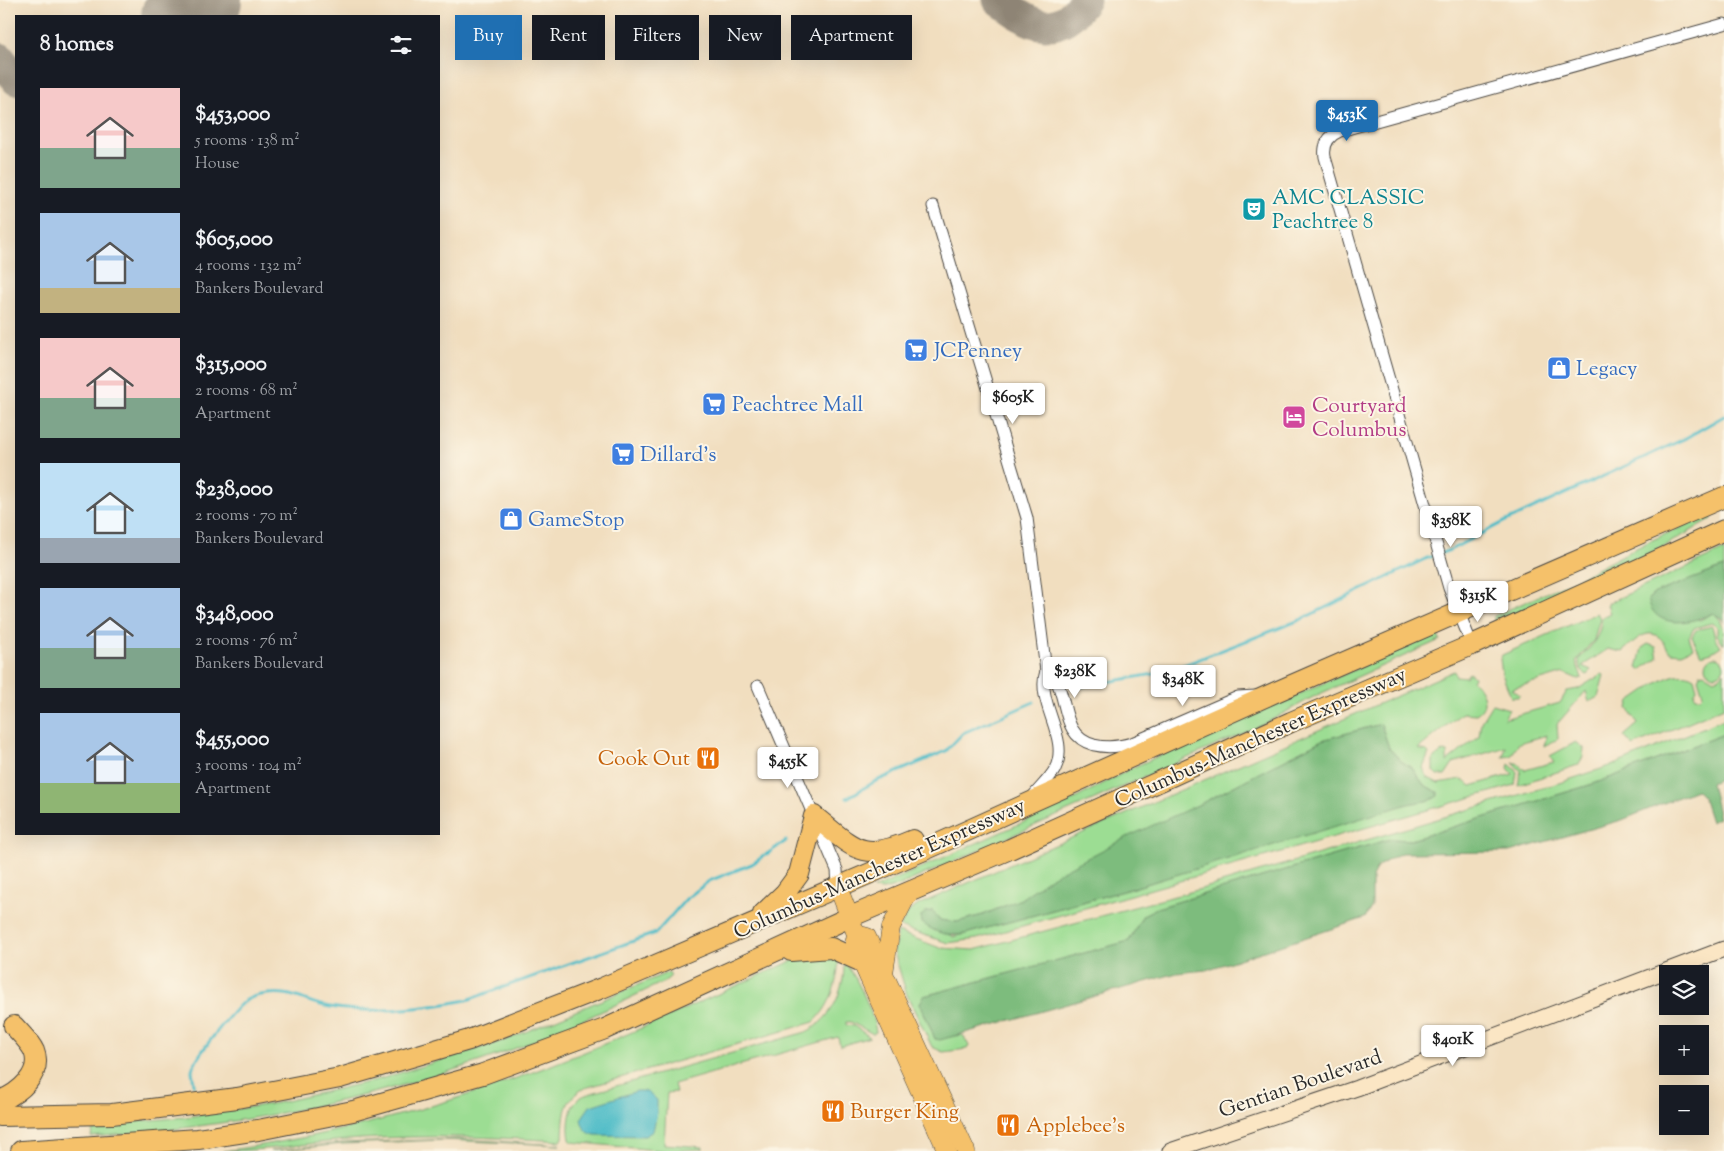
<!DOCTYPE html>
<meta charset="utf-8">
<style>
:root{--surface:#171b24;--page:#242831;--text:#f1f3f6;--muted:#9ea1a6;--accent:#1f6fb2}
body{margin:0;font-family:"Sorts Mill Goudy",serif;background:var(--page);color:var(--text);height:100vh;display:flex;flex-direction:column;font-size:19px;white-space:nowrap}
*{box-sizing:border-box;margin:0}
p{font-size:16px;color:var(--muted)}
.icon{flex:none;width:28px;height:28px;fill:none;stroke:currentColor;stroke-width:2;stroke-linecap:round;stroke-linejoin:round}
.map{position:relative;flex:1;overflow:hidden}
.sheet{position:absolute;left:15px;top:15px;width:425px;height:820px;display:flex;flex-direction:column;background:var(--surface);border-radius:0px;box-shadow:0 5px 20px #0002}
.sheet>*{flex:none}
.guide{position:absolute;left:455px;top:15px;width:475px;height:45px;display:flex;gap:10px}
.buttons{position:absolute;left:1659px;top:965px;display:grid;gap:10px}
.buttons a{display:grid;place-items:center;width:50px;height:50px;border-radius:0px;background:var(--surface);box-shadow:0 5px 20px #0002;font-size:25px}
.price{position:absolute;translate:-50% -42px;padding:0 11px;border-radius:5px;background:#fff;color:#222;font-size:16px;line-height:32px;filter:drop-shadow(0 1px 2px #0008)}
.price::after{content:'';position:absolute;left:50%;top:30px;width:15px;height:11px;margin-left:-8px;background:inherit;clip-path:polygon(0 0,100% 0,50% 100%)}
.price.selected{background:var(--accent);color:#fff}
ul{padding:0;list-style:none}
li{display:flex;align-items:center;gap:15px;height:125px;padding:0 25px}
li span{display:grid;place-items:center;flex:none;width:140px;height:100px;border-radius:0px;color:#555}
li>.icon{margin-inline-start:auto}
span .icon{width:60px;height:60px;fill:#fffc;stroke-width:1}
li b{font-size:21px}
h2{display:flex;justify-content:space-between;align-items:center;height:60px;padding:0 25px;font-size:21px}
.chip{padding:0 18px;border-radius:0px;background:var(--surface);box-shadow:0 5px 20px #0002;font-size:18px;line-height:45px}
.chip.selected{background:var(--accent);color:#fff}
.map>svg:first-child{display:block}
.green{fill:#9cdd93;stroke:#64845f;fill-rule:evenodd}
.forest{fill:#7dbc7d;stroke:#547454}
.water{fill:#4ebcc7;stroke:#3c7479}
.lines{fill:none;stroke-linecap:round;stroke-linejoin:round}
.stream{stroke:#4ebcc7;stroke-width:3}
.taxiway{stroke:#8e8475;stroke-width:31}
.runway{stroke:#8e8475;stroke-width:78}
.street-casing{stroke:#494641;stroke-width:13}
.secondary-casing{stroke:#494641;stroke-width:17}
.primary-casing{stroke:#494641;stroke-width:19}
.highway-casing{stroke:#494641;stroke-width:22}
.street{stroke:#fff;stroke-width:11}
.secondary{stroke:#fbe6c4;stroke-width:15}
.primary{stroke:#f5c16b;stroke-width:18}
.highway{stroke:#f5c16b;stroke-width:20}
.labels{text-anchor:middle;stroke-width:4;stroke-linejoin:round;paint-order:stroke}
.culture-label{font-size:21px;fill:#0d838f;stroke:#fcf5e5;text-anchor:start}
.shop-label{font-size:21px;fill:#366cbe;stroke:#fcf5e5;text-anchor:start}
.hotel-label{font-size:21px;fill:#b23c85;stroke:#fcf5e5;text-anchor:start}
.street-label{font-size:21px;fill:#2b2b2b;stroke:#fcf5e5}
.food-label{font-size:21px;fill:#c56008;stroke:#fcf5e5;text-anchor:start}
</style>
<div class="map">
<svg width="1724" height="1151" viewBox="0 0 1724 1151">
<rect width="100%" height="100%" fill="#fcf5e5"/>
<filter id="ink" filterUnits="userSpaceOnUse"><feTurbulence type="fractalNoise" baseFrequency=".02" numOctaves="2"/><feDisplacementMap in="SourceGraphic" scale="10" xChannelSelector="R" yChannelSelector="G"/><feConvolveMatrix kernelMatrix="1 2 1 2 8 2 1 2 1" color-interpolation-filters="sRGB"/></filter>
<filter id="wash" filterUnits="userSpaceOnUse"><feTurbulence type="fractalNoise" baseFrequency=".0096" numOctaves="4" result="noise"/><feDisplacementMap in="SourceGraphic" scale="20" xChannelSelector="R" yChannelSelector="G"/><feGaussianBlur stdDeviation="1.12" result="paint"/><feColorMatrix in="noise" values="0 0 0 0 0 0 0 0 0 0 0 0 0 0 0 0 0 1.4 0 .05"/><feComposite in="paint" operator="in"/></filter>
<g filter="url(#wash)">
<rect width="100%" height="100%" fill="#f1debf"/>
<g class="green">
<polygon points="1710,514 1712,519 1641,559 1497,622 1494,620 1494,616 1577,579 1648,542"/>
<path d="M1724,550V567L1655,593L1648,599L1700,620L1713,613C1724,620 1724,630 1724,644L1717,635V626L1712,623L1694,628L1689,637L1693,648L1682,653L1671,652C1666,649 1666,644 1662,640C1648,624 1633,643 1622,652L1608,649L1582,666L1591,670L1587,675C1582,672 1578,665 1579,659C1593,645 1600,637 1602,617L1610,613L1608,608L1610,607L1607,606L1608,603Z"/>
<polygon points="1597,613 1600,618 1594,640 1576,661 1582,678 1578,679 1564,673 1511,689 1520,695 1518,697 1511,697 1502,674 1500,659 1502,655"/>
<polygon points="1712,626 1715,637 1721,646 1712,652 1701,655 1692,636 1696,630"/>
<polygon points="1433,635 1438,635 1440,640 1315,696 1262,725 898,886 883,890 873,889 1069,802 1134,767"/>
<polygon points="1648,644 1656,647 1658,658 1640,670 1637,668 1642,648"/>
<circle cx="1715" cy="666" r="9"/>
<path d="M1454,671L1456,676L1466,677L1469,673L1474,677L1472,680C1482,688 1491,706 1476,714L1462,713L1418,749L1427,751L1429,753L1423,768L1428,778L1438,783L1462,779L1471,786L1513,774L1508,768L1509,764L1517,771L1515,785L977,939L948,943L900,927L908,912L920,904ZM1381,724L1389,748L1401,761L1412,768L1424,785L1433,790L1431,800L1408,803L1130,889L965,934L953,937L926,912L933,911L939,920L957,922L983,915L1021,899L1053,876L1200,804L1322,740Z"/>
<path d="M1724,672V707L1633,746L1624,736L1638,724L1628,708L1630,701C1646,691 1675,665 1694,678L1697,689L1694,694L1696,697H1700L1703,694L1698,678L1700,674L1704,673L1714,679L1720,677Z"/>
<polygon points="1602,674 1604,675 1598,697 1589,702 1586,691 1557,724 1558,739 1544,746 1547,735 1519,743 1511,756 1503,757 1506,747 1453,763 1445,775 1437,775 1433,771 1433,759 1443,751 1447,752 1447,762 1479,736 1481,722 1492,704 1509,709 1504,719 1560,703 1567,691 1578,689"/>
<polygon points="1724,719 1724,734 1596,783 1411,840 1390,839 1157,908 1143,915 1129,941 924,996 920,1003 935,1039 963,1035 969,1046 967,1049 943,1052 932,1047 907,995 894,952 898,932 940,948 974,950 1201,889 1559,783 1616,764"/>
<polygon points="1576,742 1584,748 1583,757 1578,765 1518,785 1521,771 1513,763 1517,763 1525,770 1554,762 1550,756"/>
<path d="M806,955L839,956C838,980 832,1005 814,1022L585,1088C563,1099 564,1116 563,1138L561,1141C494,1137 427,1135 360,1139C314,1142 269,1151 223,1151C334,1136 445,1106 549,1066C636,1033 720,992 806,955Z"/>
<path d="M845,964C858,977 874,1016 876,1032L873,1034L851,1022H846V1025L854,1026L870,1037L840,1046L838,1037L674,1084L676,1092L667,1093L664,1144L703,1147V1149L667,1151L571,1142C567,1133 569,1111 575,1102C578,1098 583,1096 588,1094L806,1032C826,1022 837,1005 842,983C844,977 843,970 845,964Z"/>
<path d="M669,972L671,976L665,981C610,1008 555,1034 498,1055C367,1102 230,1127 91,1137L92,1131L106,1124L186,1117L277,1103L377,1080L506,1040Z"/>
<polygon points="457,1139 560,1145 442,1140 343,1144 270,1151 343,1143"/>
</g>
<g class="forest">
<path d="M1724,567V622L1721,618L1713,613C1691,624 1654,630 1648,599L1655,593Z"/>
<path d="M1381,724L1389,748L1401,761L1412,768L1424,785L1438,792V796L1431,800L1408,804L1130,889L965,934C948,937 936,933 922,923L921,916L926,912L933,911L939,920L957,922L983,915L1021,899L1053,876L1129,836L1200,804L1322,740Z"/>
<polygon points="1724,734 1724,777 1711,783 1719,818 1711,822 1703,797 1696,790 1622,820 1509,852 1401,853 1378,866 1372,877 1372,906 1365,918 1206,970 1177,973 940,1040 935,1039 920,1003 924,996 1129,941 1143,915 1157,908 1390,839 1411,840 1596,783"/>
</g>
<path class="water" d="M637,1091H647L657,1100V1113L653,1131L645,1136L595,1135C586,1133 583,1128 581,1119L590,1106Z"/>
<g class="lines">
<g class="stream">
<polyline points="1078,687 1166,672 1300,620 1425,559 1450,550 1504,522 1684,439 1724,416"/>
<polyline points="847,798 874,782 946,751 963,733 1034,702"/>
<path d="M194,1085C194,1080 192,1074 192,1070C194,1058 233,1011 242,1003C247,999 255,996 260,995C294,989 301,1002 330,1007C375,1014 423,1009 467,1000L656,933L686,899L709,881L752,864L786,841"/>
</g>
<g class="taxiway">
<polyline points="176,0 185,13"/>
<path d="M998,0C1031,25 1056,41 1085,0"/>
<polyline points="0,58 16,80"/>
</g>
<polyline class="runway" points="180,16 203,0"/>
</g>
</g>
<g filter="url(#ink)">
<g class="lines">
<g class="street-casing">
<g id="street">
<path d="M933,206L1027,518L1046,671C1035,703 1071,738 1055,769C1050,779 1038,789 1031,799"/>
<path d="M1472,645L1449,588L1325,157C1323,145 1328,136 1340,131L1724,24"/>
<path d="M1046,671C1050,674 1055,678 1057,682C1068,705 1063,737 1094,745C1107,748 1119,747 1132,743L1238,697L1256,696"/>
<polyline points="758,686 837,870 838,887"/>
</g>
</g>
<g class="secondary-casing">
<polyline id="secondary" points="1170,1151 1357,1088 1724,949"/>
</g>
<g class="primary-casing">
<g id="primary">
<polyline points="838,887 856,934 854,945 947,1151"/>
<polyline points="856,934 867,937 966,1151"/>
<polyline points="884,973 891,927 909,892"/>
</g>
</g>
<g class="highway-casing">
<g id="highway">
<path d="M763,914L785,893L799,874L814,816C854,848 861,863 913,840"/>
<polyline points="791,951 831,948 862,962"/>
<path d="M0,1101C19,1093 43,1074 34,1051C30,1042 20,1033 14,1026"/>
<polyline points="0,1116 112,1114 237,1098 340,1078 469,1040 602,988 929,848 1278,691 1724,497"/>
<polyline points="21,1151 198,1139 258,1130 353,1111 483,1074 605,1029 850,917 1010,849 1291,722 1472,645 1724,530"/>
</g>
</g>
<use href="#street" class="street"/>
<use href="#secondary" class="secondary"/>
<use href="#primary" class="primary"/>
<use href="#highway" class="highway"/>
</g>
</g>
<defs>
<g id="theatre-square" transform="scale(1.25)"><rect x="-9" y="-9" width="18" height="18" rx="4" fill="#0f9aa8" stroke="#fcf5e5"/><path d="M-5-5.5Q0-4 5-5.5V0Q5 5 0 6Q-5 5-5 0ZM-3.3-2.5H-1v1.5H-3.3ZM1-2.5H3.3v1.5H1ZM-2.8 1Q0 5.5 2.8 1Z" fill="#fff"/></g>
<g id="supermarket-square" transform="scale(1.25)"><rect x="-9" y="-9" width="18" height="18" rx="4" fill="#3f7fe0" stroke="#fcf5e5"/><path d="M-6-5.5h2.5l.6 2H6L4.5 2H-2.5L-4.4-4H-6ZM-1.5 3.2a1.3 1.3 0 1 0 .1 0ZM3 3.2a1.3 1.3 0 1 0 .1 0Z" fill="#fff"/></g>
<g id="shop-square" transform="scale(1.25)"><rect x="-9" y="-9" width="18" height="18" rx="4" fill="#3f7fe0" stroke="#fcf5e5"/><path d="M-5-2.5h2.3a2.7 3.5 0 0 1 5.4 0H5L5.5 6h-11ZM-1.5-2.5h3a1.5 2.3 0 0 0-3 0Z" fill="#fff"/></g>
<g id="hotel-square" transform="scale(1.25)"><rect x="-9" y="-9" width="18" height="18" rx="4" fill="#d1479c" stroke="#fcf5e5"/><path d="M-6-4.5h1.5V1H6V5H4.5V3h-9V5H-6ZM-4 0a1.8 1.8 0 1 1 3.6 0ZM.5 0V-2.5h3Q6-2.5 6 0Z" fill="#fff"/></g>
<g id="restaurant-square" transform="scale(1.25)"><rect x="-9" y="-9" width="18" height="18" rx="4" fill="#e8710a" stroke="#fcf5e5"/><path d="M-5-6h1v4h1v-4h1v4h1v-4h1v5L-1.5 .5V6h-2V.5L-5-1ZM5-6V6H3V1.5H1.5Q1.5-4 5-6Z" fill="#fff"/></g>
</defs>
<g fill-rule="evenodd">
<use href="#theatre-square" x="1254" y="209"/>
<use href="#supermarket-square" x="916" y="350"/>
<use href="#shop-square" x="1559" y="368"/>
<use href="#supermarket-square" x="714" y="404"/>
<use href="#hotel-square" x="1294" y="417"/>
<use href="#supermarket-square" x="623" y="454"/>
<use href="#shop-square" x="511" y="519"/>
<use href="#restaurant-square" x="708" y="758"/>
<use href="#restaurant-square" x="833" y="1111"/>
<use href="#restaurant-square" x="1008" y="1125"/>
</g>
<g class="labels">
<g class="culture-label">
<text x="1272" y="204">AMC CLASSIC<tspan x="1272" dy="24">Peachtree 8</tspan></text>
</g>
<g class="shop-label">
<text x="934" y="357">JCPenney</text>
<text x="1576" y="375">Legacy</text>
<text x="732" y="411">Peachtree Mall</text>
<text x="640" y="461">Dillard's</text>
<text x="528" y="526">GameStop</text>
</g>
<g class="hotel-label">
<text x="1312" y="412">Courtyard<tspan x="1312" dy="24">Columbus</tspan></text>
</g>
<g class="street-label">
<text transform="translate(1260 737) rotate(-24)" y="7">Columbus-Manchester Expressway</text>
<text transform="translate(879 868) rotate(-24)" y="7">Columbus-Manchester Expressway</text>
<text transform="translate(1300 1083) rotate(-19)" y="7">Gentian Boulevard</text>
</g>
<g class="food-label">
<text x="690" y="765" text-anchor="end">Cook Out</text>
<text x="850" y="1118">Burger King</text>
<text x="1026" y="1132">Applebee's</text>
</g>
</g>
</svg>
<div class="buttons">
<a><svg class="icon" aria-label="layers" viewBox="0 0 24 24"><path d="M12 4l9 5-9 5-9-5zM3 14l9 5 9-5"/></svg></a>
<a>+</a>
<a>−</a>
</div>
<b class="price selected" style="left:1347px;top:142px">$453K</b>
<b class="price" style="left:1013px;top:425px">$605K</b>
<b class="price" style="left:1451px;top:548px">$358K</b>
<b class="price" style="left:1478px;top:623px">$315K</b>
<b class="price" style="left:1075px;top:699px">$238K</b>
<b class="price" style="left:1183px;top:707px">$348K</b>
<b class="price" style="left:788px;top:789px">$455K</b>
<b class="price" style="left:1453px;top:1067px">$401K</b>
<div class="guide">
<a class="chip selected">Buy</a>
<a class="chip">Rent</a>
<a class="chip">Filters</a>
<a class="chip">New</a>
<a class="chip">Apartment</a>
</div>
<section class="sheet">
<h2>8 homes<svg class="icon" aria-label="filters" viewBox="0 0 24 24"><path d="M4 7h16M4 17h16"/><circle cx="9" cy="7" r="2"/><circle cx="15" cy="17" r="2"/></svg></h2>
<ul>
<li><span style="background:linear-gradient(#f6c9c9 60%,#7fa58c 0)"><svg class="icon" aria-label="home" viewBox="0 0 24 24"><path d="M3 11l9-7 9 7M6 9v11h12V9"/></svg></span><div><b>$453,000</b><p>5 rooms · 138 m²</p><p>House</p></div></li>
<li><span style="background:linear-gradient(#a9c7e8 75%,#c2b280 0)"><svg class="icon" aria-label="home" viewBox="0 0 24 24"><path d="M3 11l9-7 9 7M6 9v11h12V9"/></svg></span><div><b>$605,000</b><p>4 rooms · 132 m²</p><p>Bankers Boulevard</p></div></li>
<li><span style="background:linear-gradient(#f6c9c9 60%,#7fa58c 0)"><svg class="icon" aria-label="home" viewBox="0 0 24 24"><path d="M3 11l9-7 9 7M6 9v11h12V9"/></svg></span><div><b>$315,000</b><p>2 rooms · 68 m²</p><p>Apartment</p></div></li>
<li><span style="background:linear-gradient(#bfe0f5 75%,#9aa5b1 0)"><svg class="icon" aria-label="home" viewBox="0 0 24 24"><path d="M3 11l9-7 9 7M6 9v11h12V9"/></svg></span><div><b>$238,000</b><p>2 rooms · 70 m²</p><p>Bankers Boulevard</p></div></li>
<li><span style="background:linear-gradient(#a9c7e8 60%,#7fa58c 0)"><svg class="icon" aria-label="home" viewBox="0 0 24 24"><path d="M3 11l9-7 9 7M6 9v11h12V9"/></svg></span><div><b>$348,000</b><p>2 rooms · 76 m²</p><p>Bankers Boulevard</p></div></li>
<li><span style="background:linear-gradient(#a9c7e8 70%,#8fb573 0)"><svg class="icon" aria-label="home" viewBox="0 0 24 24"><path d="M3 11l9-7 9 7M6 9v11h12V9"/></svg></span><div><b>$455,000</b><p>3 rooms · 104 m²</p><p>Apartment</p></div></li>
</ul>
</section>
</div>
